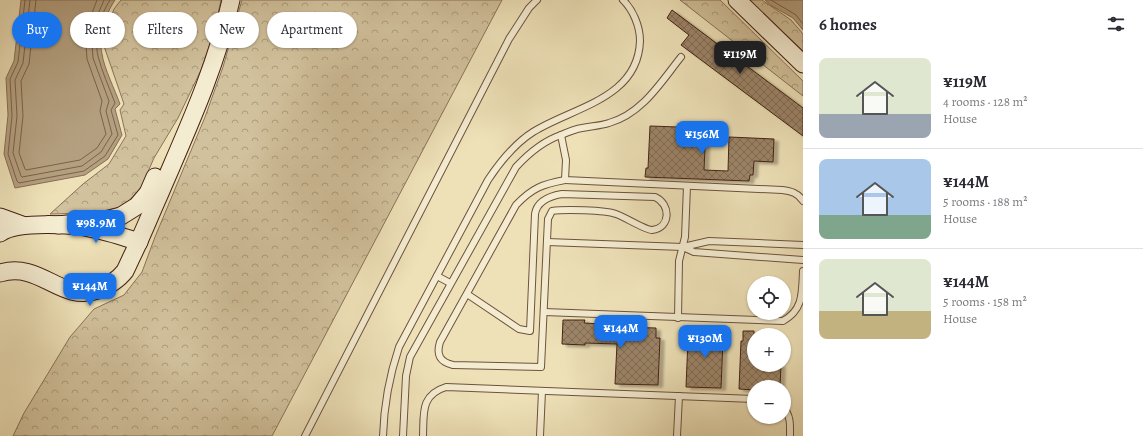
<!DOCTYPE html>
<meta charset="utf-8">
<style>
:root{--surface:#fff;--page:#f7f7f7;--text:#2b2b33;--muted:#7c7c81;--line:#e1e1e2;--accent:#1a73e8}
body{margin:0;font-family:Alegreya,serif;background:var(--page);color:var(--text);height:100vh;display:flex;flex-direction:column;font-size:15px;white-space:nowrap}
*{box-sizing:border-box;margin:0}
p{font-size:13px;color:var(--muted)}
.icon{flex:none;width:22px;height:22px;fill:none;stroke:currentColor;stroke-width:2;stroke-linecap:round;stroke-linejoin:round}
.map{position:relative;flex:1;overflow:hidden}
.details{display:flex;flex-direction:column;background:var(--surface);width:340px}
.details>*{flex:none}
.top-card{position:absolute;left:12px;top:12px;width:380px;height:36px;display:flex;gap:8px}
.buttons{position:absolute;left:747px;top:276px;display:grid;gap:8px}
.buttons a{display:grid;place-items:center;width:44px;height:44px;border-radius:50%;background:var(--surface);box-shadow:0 1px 3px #0004;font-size:20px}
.price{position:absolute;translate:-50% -34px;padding:0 9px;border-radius:8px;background:var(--accent);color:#fff;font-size:13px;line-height:26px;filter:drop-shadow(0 1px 2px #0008)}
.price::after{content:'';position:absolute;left:50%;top:24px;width:12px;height:9px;margin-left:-6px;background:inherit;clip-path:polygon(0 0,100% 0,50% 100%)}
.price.active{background:#222;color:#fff}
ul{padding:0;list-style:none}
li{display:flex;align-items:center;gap:12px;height:100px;padding:0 16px}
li+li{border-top:1px solid var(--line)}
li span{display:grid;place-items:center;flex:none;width:112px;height:80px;border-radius:8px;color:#555}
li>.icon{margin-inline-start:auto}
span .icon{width:48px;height:48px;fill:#fffc;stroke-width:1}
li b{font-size:17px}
h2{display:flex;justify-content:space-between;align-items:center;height:48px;padding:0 16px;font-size:17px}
.pill{padding:0 14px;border-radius:18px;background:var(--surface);box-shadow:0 1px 3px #0004;font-size:14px;line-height:36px}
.pill.active{background:var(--accent);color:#fff}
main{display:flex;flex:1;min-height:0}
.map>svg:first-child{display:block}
.forest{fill:url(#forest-crowns);stroke:#8a7258}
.water{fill:#b4a080;stroke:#876e55}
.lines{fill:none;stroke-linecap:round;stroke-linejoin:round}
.shore{stroke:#7c614a;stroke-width:1}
.building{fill:url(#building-cross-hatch);stroke:#442214;filter:url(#shadow)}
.lane-casing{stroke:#6e523d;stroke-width:8}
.secondary-casing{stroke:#442214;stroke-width:19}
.lane{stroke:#f4ecd1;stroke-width:6}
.secondary{stroke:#f4ecd1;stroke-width:17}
</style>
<main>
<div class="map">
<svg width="803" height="436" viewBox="0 0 803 436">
<defs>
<pattern id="forest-crowns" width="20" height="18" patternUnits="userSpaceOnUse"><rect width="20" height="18" fill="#d1c19c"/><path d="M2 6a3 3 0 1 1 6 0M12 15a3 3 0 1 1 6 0" fill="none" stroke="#ab9c7e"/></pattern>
<pattern id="building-cross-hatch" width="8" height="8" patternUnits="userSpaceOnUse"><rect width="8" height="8" fill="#9c8569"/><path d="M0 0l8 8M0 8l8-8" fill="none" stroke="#816c55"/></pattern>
<filter id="shadow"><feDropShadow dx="4.5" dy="2.5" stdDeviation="1" flood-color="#0004"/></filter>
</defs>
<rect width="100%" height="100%" fill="#eee1b8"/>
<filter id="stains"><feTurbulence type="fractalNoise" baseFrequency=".005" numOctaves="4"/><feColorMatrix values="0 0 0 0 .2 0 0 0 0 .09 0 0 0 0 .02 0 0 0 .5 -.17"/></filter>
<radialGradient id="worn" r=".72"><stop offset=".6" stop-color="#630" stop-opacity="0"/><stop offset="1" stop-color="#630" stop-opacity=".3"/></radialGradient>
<g class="forest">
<polygon points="121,0 221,0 214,32 201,70 178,118 154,158 140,190 122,207 93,213 50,214 83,184 109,164 126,136 120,110 124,104 104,46 107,27 114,9"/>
<polygon points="242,0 502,0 272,436 13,436 24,413 70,337 94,309 124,295 142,272 155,237 205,117 223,67"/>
<polygon points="680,0 720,0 803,81 803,96"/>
<polygon points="749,0 762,0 791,20 803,34 803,51"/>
</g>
<g class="water">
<path d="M21,0H115C105,15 98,36 102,54C104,68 115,90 120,104L115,109L122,135L108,159L85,175L15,188L4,154L8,115L6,78L14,61Z"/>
<polygon points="765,0 803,0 803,30 793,18 772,6"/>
</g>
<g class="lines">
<g class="shore">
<path d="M25,0L18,62L10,79L12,116L8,154L17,181L19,183L84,171L105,156L118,135L111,110L115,103C109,87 102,72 98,56C94,39 100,15 110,0"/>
<polyline points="30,0 23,63 15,80 17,116 13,153 21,176 22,177 82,166 101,152 112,134 106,111 109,101 93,58 92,44 95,21 104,0"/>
<polyline points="36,0 29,64 21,81 23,116 19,153 25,169 26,170 80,160 97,148 106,134 100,111 102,101 87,59 86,45 89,21 97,0"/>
<polyline points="771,0 796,15 803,24"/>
</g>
</g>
<g class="building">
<polygon points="672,10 803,108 803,136 681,45 689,35 667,18"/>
<polygon points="650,126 706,128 704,170 728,171 729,137 774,139 773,162 754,161 753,175 750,175 749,181 645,177 646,168 648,168"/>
<polygon points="563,320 585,320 584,323 620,325 620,327 656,328 656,338 660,338 658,385 615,384 617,344 585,343 585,345 562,344"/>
<polygon points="693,329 720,330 720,340 723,340 721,388 686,387 688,339 692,339"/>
<polygon points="743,331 754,331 754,365 781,365 780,387 754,387 754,390 739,389 741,341 743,341"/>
</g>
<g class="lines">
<g class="lane-casing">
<g id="lane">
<path d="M561,135C568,132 575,129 582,128C591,126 600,126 609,123C642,114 661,82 681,57"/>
<polyline points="547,242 683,247 709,241 803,245"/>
<polyline points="683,247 694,252 803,260"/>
<polyline points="437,276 450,283"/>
<path d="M467,294L519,329L530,331L535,214C537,201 550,196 562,194L655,197C671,204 671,228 652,230C645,230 625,217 616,214C605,210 564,209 552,211L548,219L541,367L453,365C440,362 436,355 440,342L516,205C532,188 543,184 565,180"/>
<path d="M544,312L783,321C803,310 802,294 803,271"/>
<polyline points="678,318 679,261 685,237 687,186"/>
<path d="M784,408C791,417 790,425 790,436"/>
<polyline points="305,436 509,39 529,8 537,0"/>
<path d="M383,436C384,405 389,377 399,347L488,180C500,162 514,144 533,132C573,107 638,99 640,41C640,26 633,10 623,0"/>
<path d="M403,436L406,376L410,357L516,167C529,153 543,141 561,135L566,160L565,180L782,190C791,191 798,193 803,201"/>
<path d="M423,436C424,414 420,395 446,387L754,399"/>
<polyline points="540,436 542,391"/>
<polyline points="677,436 679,396"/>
</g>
</g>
<g class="secondary-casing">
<g id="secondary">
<polyline points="737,0 803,64"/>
<polyline points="0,217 22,225"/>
<polyline points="58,225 106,220 121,216 137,206 148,193 155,177"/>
<path d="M0,233C17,221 73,224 94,229C109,232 124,237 139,242"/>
<path d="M0,273C41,261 60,303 98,290C107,287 119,279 125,271C128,265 131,258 134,252C143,233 151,213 160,193C187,130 216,68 231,0"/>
</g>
</g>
<use href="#lane" class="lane"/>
<use href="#secondary" class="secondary"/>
</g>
<rect width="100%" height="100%" filter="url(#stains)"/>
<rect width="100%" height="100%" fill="url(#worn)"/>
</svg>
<div class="buttons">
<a><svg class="icon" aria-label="locate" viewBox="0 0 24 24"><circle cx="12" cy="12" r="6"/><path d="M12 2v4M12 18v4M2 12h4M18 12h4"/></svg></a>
<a>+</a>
<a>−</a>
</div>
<b class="price active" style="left:740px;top:75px">¥119M</b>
<b class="price" style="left:702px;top:155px">¥156M</b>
<b class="price" style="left:96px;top:244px">¥98.9M</b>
<b class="price" style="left:90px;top:307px">¥144M</b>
<b class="price" style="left:621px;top:349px">¥144M</b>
<b class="price" style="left:705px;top:359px">¥130M</b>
<div class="top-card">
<a class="pill active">Buy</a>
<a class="pill">Rent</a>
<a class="pill">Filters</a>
<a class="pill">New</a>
<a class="pill">Apartment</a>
</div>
</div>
<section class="details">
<h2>6 homes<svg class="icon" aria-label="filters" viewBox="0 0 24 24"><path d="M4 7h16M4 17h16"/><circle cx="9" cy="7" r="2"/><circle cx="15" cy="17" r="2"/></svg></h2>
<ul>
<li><span style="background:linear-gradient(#dfe7d0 70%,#9aa5b1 0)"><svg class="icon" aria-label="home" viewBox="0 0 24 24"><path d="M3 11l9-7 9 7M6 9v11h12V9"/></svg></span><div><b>¥119M</b><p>4 rooms · 128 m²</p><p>House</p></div></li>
<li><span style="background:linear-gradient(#a9c7e8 70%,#7fa58c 0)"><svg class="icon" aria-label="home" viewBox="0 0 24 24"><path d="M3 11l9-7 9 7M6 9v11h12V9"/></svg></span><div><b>¥144M</b><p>5 rooms · 188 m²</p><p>House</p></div></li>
<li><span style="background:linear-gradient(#dfe7d0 65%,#c2b280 0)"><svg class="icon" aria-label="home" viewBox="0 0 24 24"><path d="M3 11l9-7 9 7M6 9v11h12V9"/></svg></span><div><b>¥144M</b><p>5 rooms · 158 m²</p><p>House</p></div></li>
</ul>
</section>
</main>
